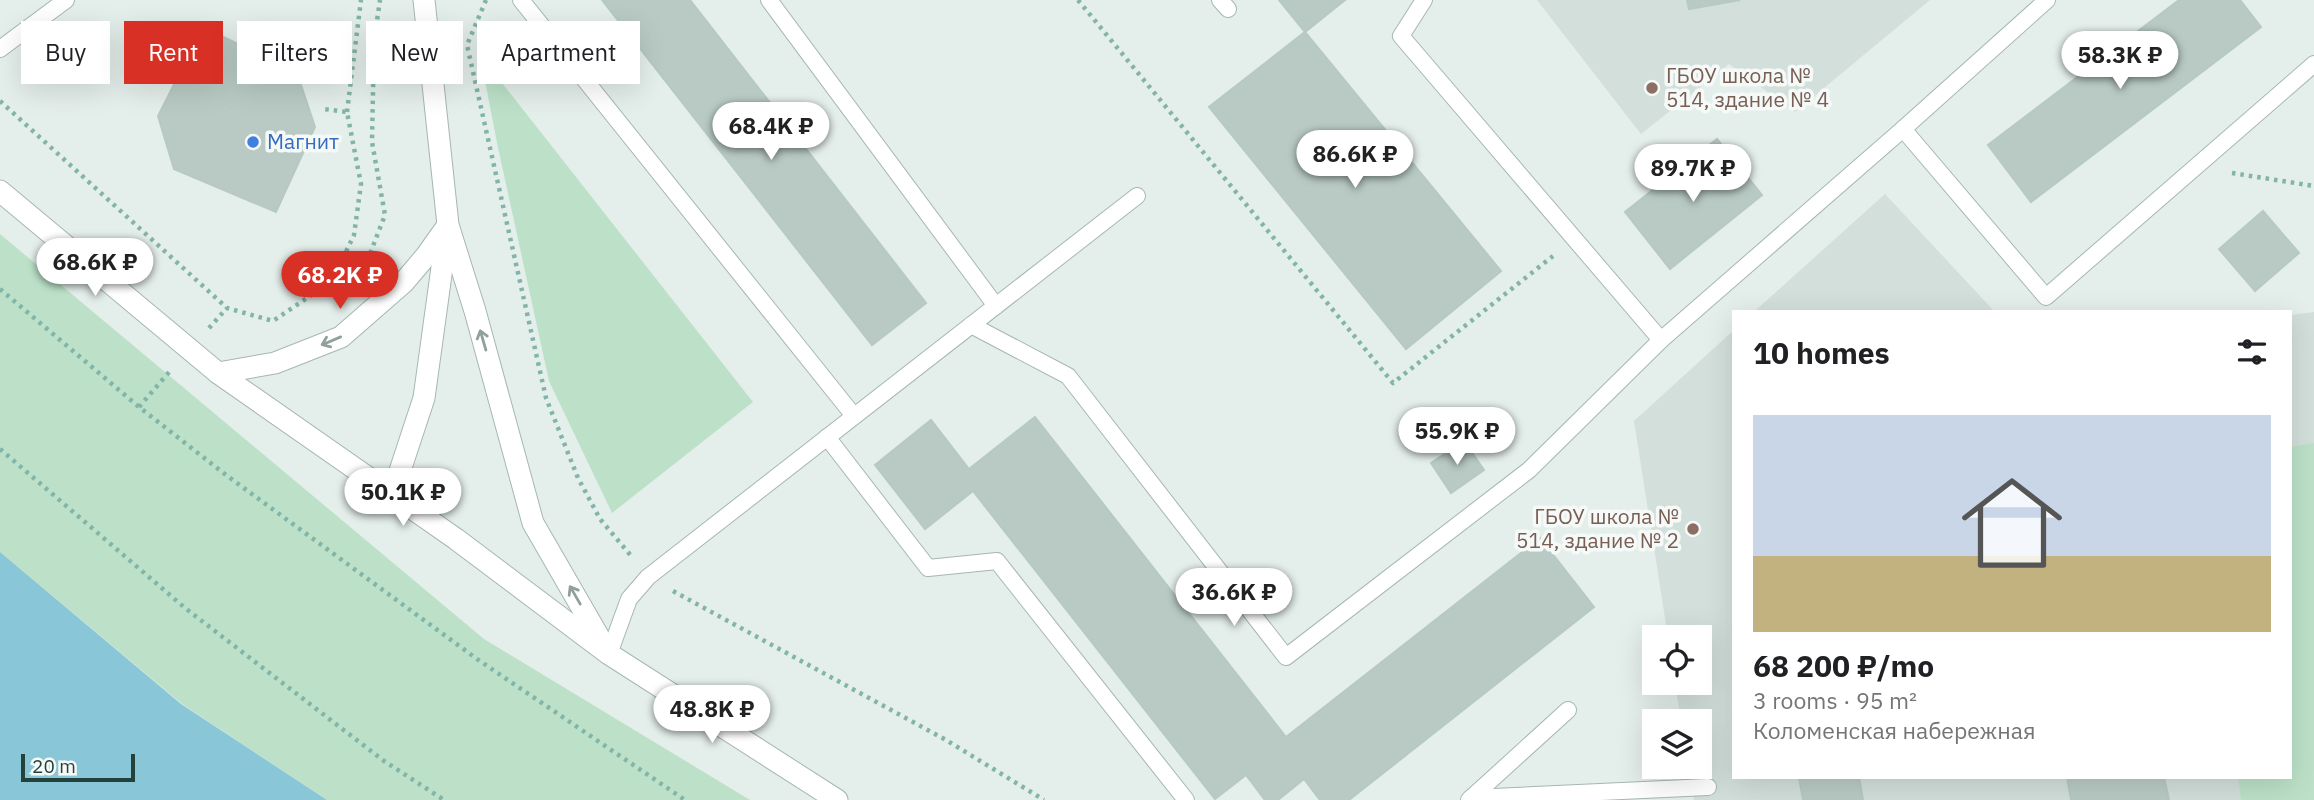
<!DOCTYPE html>
<meta charset="utf-8">
<style>
:root{--surface:#fff;--page:#f2f2f2;--text:#202124;--muted:#757577;--line:#e0e0e0;--accent:#d93025}
body{margin:0;font-family:"IBM Plex Sans",sans-serif;background:var(--page);color:var(--text);height:100vh;display:flex;flex-direction:column;font-size:26px;white-space:nowrap}
*{box-sizing:border-box;margin:0}
p{font-size:23px;color:var(--muted)}
.icon{flex:none;width:38px;height:38px;fill:none;stroke:currentColor;stroke-width:2;stroke-linecap:round;stroke-linejoin:round}
.map{position:relative;flex:1;overflow:hidden}
.details{position:absolute;left:1732px;top:310px;width:560px;height:469px;display:flex;flex-direction:column;background:var(--surface);border-radius:0px;box-shadow:0 7px 28px #0002}
.details>*{flex:none}
.top-card{position:absolute;left:21px;top:21px;width:665px;height:63px;display:flex;gap:14px}
.buttons{position:absolute;left:1642px;top:625px;display:grid;gap:14px}
.buttons a{display:grid;place-items:center;width:70px;height:70px;border-radius:0px;background:var(--surface);box-shadow:0 7px 28px #0002;font-size:35px}
.scale{position:absolute;left:21px;bottom:18px;width:114px;box-sizing:border-box;padding-left:7px;border:4px solid #22423b;border-top:0;font-size:19px;line-height:24px;white-space:nowrap;color:#22423b;-webkit-text-stroke:5px #f5faf8;paint-order:stroke}
.price{position:absolute;translate:-50% -60px;padding:0 16px;border-radius:24px;background:#fff;color:#222;font-size:23px;line-height:46px;filter:drop-shadow(0 2px 4px #0008)}
.price::after{content:'';position:absolute;left:50%;top:42px;width:21px;height:16px;margin-left:-10px;background:inherit;clip-path:polygon(0 0,100% 0,50% 100%)}
.price.selected{background:var(--accent);color:#fff}
ul{padding:0;list-style:none}
li{display:grid;align-content:center;gap:14px;height:371px;padding:0 21px}
li+li{border-top:2px solid var(--line)}
li span{display:grid;place-items:center;height:217px;border-radius:0px;color:#555}
li>.icon{margin-inline-start:auto}
span .icon{width:126px;height:126px;fill:#fffc;stroke-width:1}
li b{font-size:30px}
h2{display:flex;justify-content:space-between;align-items:center;height:84px;padding:0 21px;font-size:30px}
.chip{padding:0 24px;border-radius:0px;background:var(--surface);box-shadow:0 7px 28px #0002;font-size:24px;line-height:63px}
.chip.selected{background:var(--accent);color:#fff}
.map>svg:first-child{display:block}
.built{fill:#d2dfda}
.green{fill:#bce1c8}
.water{fill:#89c6d7}
.building{fill:#b9cac4;stroke:#b6c9c2;stroke-width:2}
.lines{fill:none;stroke-linecap:round;stroke-linejoin:round}
.service-casing{stroke:#a6b7b2;stroke-width:18}
.minor-casing{stroke:#a6b7b2;stroke-width:23}
.path{stroke:#82b4a8;stroke-width:4.5;stroke-dasharray:3.5 5;stroke-linecap:butt}
.service{stroke:#fff;stroke-width:16}
.minor{stroke:#fff;stroke-width:21}
.oneway{stroke:#90a09d}
.education-dot{fill:#8d6e63;stroke:#f5faf8;stroke-width:2.5}
.shop-dot{fill:#3f7fe0;stroke:#f5faf8;stroke-width:2.5}
.labels{text-anchor:middle;stroke-width:7;stroke-linejoin:round;paint-order:stroke}
.education-label{font-size:21px;fill:#785e54;stroke:#f5faf8;text-anchor:start}
.shop-label{font-size:21px;fill:#366cbe;stroke:#f5faf8;text-anchor:start}
</style>
<div class="map">
<svg width="2314" height="800" viewBox="0 0 2314 800">
<rect width="100%" height="100%" fill="#e4eeea"/>
<g class="built">
<polygon points="1537,0 1930,0 1795,112 1729,64 1641,134"/>
<polygon points="1885,194 1994,311 1755,311"/>
<polygon points="2314,312 2314,800 1694,800 1689,767 1699,766 1699,721 1681,721 1675,683 1699,682 1699,637 1668,637 1634,421 1734,330 1734,777 2291,777 2291,315"/>
</g>
<g class="green">
<polygon points="480,55 753,402 612,513 549,381 497,143"/>
<polygon points="0,234 484,639 750,800 327,800 182,704 0,552"/>
<polygon points="2314,443 2314,800 2241,800 2238,777 2291,777 2291,447"/>
</g>
<polygon class="water" points="0,552 181,704 327,800 0,800"/>
<g class="building">
<polygon points="602,0 690,0 926,303 872,345"/>
<polygon points="1279,0 1345,0 1305,32"/>
<polygon points="1687,0 1740,0 1689,9"/>
<polygon points="2179,0 2240,0 2261,27 2031,202 1988,145"/>
<polygon points="203,27 297,73 315,127 276,212 174,169 158,116"/>
<polygon points="1305,32 1501,271 1406,349 1209,107"/>
<polygon points="1717,139 1762,195 1670,269 1625,212"/>
<polygon points="2263,211 2299,253 2255,291 2219,249"/>
<polygon points="1035,417 1286,737 1540,538 1594,607 1349,800 1320,800 1304,779 1278,800 1265,800 1246,775 1215,799 973,491 925,529 875,465 931,420 969,469"/>
<polygon points="1464,441 1484,470 1451,493 1431,463"/>
<polygon points="1799,777 1859,777 1863,800 1803,800"/>
<polygon points="2067,777 2164,777 2169,800 2071,800"/>
</g>
<g class="lines">
<g class="service-casing">
<g id="service">
<polyline points="521,0 854,416"/>
<polyline points="769,0 996,306"/>
<polyline points="1220,0 1228,9"/>
<polyline points="1424,0 1401,36 1661,340"/>
<polyline points="0,49 66,0"/>
<polyline points="1903,129 2047,0"/>
<polyline points="971,325 1068,376 1286,657 1529,470 1661,340 1903,129 2046,297 2314,64"/>
<polyline points="827,437 928,568 997,561 1186,800"/>
<polyline points="609,654 629,599 648,577 1137,196"/>
<polyline points="1471,798 1708,787"/>
<polyline points="1469,800 1568,710"/>
</g>
</g>
<g class="minor-casing">
<g id="minor">
<polyline points="424,0 448,225 475,311 533,523 604,646"/>
<polyline points="0,191 218,373 456,539 609,654 837,800"/>
<polyline points="218,373 275,363 341,337 404,282 426,256 448,225"/>
<polyline points="392,495 424,398 447,231"/>
</g>
</g>
<g class="path">
<polyline points="486,0 467,45 546,398 578,478 600,519 632,557"/>
<polyline points="1078,0 1393,383 1553,256"/>
<polyline points="0,101 227,308 273,321 332,281 354,235 361,184 347,112 324,109"/>
<polyline points="347,112 361,0"/>
<polyline points="2232,173 2314,186"/>
<polyline points="361,277 385,215 372,142 374,41 380,0"/>
<polyline points="0,289 139,407 226,475 477,659 685,800"/>
<polyline points="209,328 227,308"/>
<polyline points="139,407 170,371"/>
<polyline points="0,449 185,608 384,761 444,800"/>
<polyline points="673,591 946,740 1044,800"/>
</g>
<use href="#service" class="service"/>
<use href="#minor" class="minor"/>
</g>
<defs><path id="oneway-shaft" d="M-6 0H5M1.5-3L5.5 0L1.5 3" fill="none" stroke-width="1.6" stroke-linecap="round" stroke-linejoin="round" transform="scale(1.75)"/></defs>
<g class="oneway">
<use href="#oneway-shaft" transform="translate(483 340) rotate(-106)"/>
<use href="#oneway-shaft" transform="translate(331 341) rotate(157)"/>
<use href="#oneway-shaft" transform="translate(575 595) rotate(-120)"/>
</g>
<g class="education-dot">
<circle cx="1652" cy="88" r="7"/>
<circle cx="1693" cy="529" r="7"/>
</g>
<circle class="shop-dot" cx="253" cy="142" r="7"/>
<g class="labels">
<g class="education-label">
<text x="1666" y="83">ГБОУ школа №<tspan x="1666" dy="24">514, здание № 4</tspan></text>
<text x="1679" y="524" text-anchor="end">ГБОУ школа №<tspan x="1679" dy="24">514, здание № 2</tspan></text>
</g>
<g class="shop-label">
<text x="267" y="149">Магнит</text>
</g>
</g>
</svg>
<div class="buttons">
<a><svg class="icon" aria-label="locate" viewBox="0 0 24 24"><circle cx="12" cy="12" r="6"/><path d="M12 2v4M12 18v4M2 12h4M18 12h4"/></svg></a>
<a><svg class="icon" aria-label="layers" viewBox="0 0 24 24"><path d="M12 4l9 5-9 5-9-5zM3 14l9 5 9-5"/></svg></a>
</div>
<div class="scale">20 m</div>
<b class="price" style="left:2120px;top:91px">58.3K ₽</b>
<b class="price" style="left:771px;top:162px">68.4K ₽</b>
<b class="price" style="left:1355px;top:190px">86.6K ₽</b>
<b class="price" style="left:1693px;top:204px">89.7K ₽</b>
<b class="price" style="left:95px;top:298px">68.6K ₽</b>
<b class="price selected" style="left:340px;top:311px">68.2K ₽</b>
<b class="price" style="left:1457px;top:467px">55.9K ₽</b>
<b class="price" style="left:403px;top:528px">50.1K ₽</b>
<b class="price" style="left:1234px;top:628px">36.6K ₽</b>
<b class="price" style="left:712px;top:745px">48.8K ₽</b>
<div class="top-card">
<a class="chip">Buy</a>
<a class="chip selected">Rent</a>
<a class="chip">Filters</a>
<a class="chip">New</a>
<a class="chip">Apartment</a>
</div>
<section class="details">
<h2>10 homes<svg class="icon" aria-label="filters" viewBox="0 0 24 24"><path d="M4 7h16M4 17h16"/><circle cx="9" cy="7" r="2"/><circle cx="15" cy="17" r="2"/></svg></h2>
<ul>
<li><span style="background:linear-gradient(#c9d6e8 65%,#c2b280 0)"><svg class="icon" aria-label="home" viewBox="0 0 24 24"><path d="M3 11l9-7 9 7M6 9v11h12V9"/></svg></span><div><b>68 200 ₽/mo</b><p>3 rooms · 95 m²</p><p>Коломенская набережная</p></div></li>
</ul>
</section>
</div>
